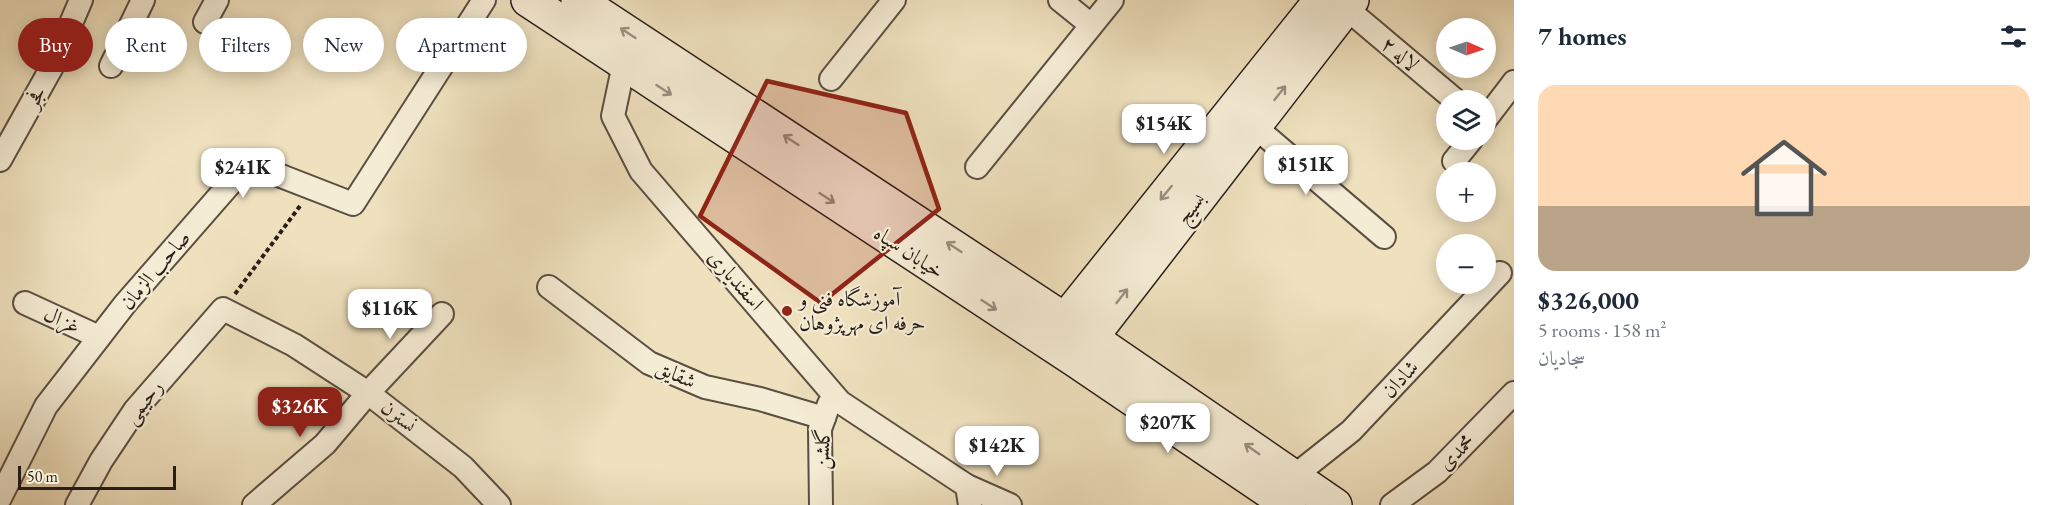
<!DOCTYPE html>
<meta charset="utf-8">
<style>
:root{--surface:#fff;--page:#f6f6f7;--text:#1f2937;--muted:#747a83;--line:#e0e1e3;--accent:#8f2418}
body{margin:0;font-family:"EB Garamond",Amiri,serif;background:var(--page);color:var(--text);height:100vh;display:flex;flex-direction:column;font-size:22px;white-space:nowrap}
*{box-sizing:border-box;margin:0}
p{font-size:20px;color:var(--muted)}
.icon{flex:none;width:33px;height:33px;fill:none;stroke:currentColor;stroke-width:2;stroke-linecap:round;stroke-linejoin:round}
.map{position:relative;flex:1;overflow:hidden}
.drawer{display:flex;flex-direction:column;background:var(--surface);width:540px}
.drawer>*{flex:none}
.guide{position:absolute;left:18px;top:18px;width:570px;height:54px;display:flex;gap:12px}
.needle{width:39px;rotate:92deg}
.fabs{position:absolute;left:1436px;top:18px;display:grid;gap:12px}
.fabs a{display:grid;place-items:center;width:60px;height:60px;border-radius:50%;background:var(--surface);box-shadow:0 3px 15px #0003;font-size:30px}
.scale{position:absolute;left:18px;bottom:15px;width:158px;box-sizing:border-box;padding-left:6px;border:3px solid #2a1e19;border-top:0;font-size:16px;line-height:21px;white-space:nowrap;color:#2a1e19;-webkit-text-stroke:4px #f5ecd5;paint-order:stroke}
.price{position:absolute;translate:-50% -51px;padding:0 14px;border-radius:12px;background:#fff;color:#222;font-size:20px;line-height:39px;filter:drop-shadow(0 2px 3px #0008)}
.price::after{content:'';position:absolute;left:50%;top:36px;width:18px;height:14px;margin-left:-9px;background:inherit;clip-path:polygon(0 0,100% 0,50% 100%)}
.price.selected{background:var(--accent);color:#fff}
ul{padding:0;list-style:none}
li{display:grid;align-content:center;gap:12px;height:318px;padding:0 24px}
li+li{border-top:2px solid var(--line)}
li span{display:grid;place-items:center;height:186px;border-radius:18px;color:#555}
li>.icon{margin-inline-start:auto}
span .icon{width:108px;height:108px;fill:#fffc;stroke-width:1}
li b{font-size:26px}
h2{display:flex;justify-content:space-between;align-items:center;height:72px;padding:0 24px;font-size:26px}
.chip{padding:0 21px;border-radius:27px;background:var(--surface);box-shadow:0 3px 15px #0003;font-size:21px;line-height:54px}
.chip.selected{background:var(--accent);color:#fff}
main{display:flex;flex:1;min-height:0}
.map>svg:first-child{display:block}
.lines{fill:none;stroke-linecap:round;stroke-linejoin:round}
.street-casing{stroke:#5b4f42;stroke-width:26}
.secondary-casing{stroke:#2a1e19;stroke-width:36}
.path{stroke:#2a1e19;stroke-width:4;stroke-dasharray:4.5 3;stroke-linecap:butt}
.street{stroke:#f5ecd5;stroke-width:22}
.secondary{stroke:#f5ecd5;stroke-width:33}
.oneway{stroke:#9a8f80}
.marked{fill:#8f2418;fill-opacity:0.2;stroke:#8f2418;stroke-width:4.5;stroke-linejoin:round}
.poi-dot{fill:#8f2418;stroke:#f5ecd5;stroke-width:2}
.labels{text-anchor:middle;stroke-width:4.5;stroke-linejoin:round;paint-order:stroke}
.street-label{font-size:21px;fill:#2a1e19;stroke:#f5ecd5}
.poi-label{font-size:21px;fill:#2a1e19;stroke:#f5ecd5;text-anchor:start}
</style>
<main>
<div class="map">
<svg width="1514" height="505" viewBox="0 0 1514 505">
<rect width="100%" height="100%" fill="#efe1be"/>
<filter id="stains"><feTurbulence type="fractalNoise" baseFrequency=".00333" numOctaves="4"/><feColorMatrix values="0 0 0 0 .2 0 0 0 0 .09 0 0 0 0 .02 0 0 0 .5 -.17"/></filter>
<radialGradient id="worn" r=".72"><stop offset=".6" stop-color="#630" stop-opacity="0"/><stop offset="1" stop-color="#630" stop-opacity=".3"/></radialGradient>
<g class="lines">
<g class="street-casing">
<g id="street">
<polyline points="1060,0 1091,25"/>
<polyline points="1346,8 1455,100"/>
<polyline points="205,22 217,0"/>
<polyline points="624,64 613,116 641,171 840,402 967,486 970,505"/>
<polyline points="111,66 143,0"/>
<polyline points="831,79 894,0"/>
<polyline points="1485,120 1514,82"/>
<polyline points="1254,126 1384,237"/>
<polyline points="0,160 53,65 81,0"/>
<polyline points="1454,161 1471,140"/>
<polyline points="977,167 1112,0"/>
<polyline points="549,287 649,363 705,387 760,399 824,418"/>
<polyline points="25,303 99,337"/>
<polyline points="1293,477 1351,431 1500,273"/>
<polyline points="967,486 1010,505"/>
<polyline points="0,498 46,406 125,304 243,169 258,167 353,204 484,0"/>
<polyline points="77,505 101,461 135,410 223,309 294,345 368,393 463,467 499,505"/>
<polyline points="254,505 325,444 368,393 442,314"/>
<polyline points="821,505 820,429 829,404"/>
<polyline points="1392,505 1437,472 1514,393"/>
</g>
</g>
<g class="secondary-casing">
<g id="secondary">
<polyline points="528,0 1075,360 1289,505"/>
<polyline points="578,0 1065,320 1335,505"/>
<polyline points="1052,336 1321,0"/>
<polyline points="1077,356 1352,0"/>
</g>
</g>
<polyline class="path" points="235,294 300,206"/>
<use href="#street" class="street"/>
<use href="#secondary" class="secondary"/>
</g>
<defs><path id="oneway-shaft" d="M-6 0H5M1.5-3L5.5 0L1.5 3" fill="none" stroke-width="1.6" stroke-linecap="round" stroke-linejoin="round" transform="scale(1.5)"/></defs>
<g class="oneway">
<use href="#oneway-shaft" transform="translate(628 33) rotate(-147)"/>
<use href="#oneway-shaft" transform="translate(664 90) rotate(33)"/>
<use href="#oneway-shaft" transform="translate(1280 93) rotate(-52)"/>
<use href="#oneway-shaft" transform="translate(791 140) rotate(-147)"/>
<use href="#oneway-shaft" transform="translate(1166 193) rotate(129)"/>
<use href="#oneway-shaft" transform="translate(827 198) rotate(33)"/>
<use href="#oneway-shaft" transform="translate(954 247) rotate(-147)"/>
<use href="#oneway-shaft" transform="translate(1122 296) rotate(-52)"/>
<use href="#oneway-shaft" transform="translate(989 305) rotate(33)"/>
<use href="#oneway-shaft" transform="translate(1252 449) rotate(-145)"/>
</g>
<path class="marked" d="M767,81L906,113L939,209L821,303L700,216Z"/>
<circle class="poi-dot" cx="787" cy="311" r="6"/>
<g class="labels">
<g class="street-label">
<text transform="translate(1400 54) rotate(40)" y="7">لاله ۲</text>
<text transform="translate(35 97) rotate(-60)" y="7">فجر</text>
<text transform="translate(1190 208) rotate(-52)" y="7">بسیج</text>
<text transform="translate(909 252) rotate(33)" y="7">خیابان سپاه</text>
<text transform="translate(155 270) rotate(-50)" y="7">صاحب الزمان</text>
<text transform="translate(736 280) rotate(49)" y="7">اسفندیاری</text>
<text transform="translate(62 320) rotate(25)" y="7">غزال</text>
<text transform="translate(676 374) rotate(24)" y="7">شقایق</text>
<text transform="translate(1400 379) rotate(-47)" y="7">شادان</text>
<text transform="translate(143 402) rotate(-52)" y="7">رحیمی</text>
<text transform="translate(399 416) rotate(38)" y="7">نسترن</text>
<text transform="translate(822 449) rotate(-87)" y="7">گلشن</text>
<text transform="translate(1456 452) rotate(-45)" y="7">محمدی</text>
</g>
<g class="poi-label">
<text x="799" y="306">آموزشگاه فنی و<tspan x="799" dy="24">حرفه ای مهرپژوهان</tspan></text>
</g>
</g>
<rect width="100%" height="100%" filter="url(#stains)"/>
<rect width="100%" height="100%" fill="url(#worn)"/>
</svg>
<div class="fabs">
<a><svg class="needle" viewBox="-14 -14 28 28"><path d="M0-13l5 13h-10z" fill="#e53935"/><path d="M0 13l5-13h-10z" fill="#747a83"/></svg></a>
<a><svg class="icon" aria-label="layers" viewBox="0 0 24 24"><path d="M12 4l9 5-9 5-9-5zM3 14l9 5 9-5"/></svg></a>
<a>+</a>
<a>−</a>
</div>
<div class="scale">50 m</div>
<b class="price" style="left:1164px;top:155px">$154K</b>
<b class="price" style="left:1306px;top:196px">$151K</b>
<b class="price" style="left:243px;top:199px">$241K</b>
<b class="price" style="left:390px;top:340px">$116K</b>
<b class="price selected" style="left:300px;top:438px">$326K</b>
<b class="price" style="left:1168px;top:454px">$207K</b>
<b class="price" style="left:997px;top:477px">$142K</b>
<div class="guide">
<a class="chip selected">Buy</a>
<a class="chip">Rent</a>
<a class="chip">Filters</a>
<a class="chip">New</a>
<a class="chip">Apartment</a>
</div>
</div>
<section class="drawer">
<h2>7 homes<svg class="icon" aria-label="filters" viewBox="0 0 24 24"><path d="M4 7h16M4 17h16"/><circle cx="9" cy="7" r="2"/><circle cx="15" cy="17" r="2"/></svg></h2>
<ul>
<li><span style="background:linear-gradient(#ffd9b3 65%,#b9a48a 0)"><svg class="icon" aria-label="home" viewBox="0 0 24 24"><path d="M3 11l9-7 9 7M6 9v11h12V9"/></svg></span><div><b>$326,000</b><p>5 rooms · 158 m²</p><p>سجادیان</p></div></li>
</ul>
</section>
</main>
